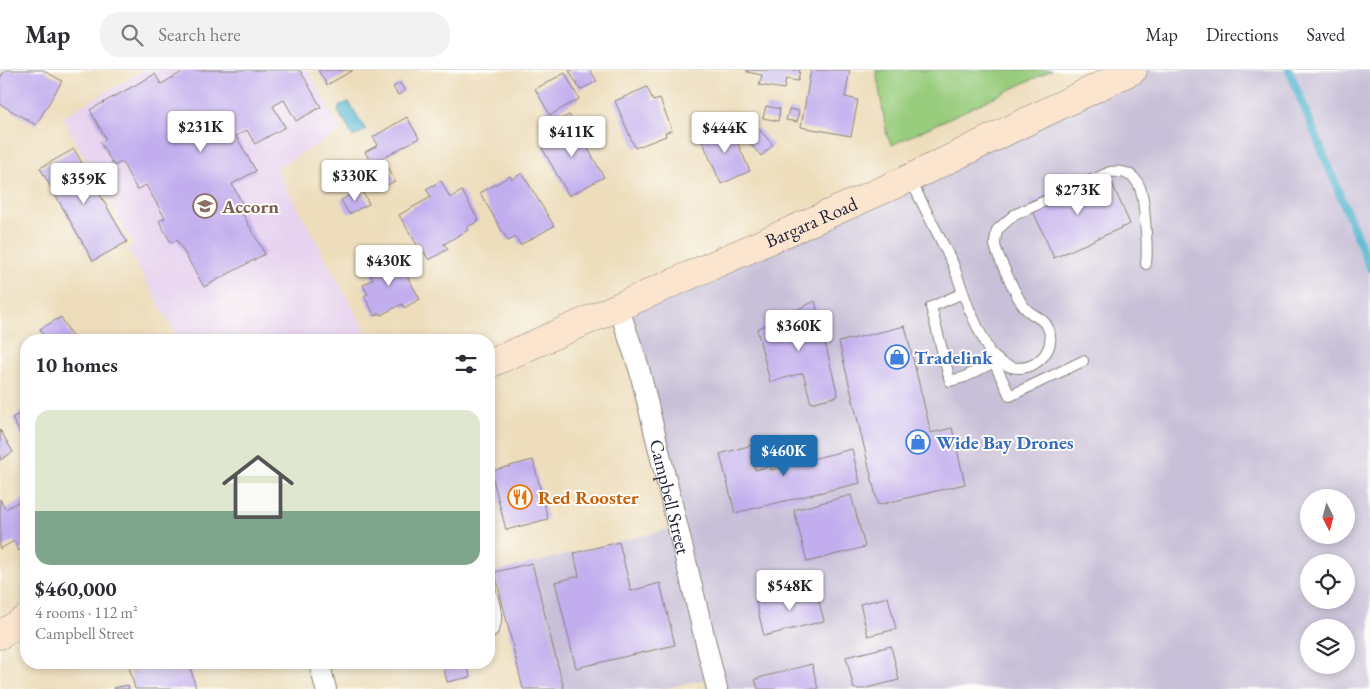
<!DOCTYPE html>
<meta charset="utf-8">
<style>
:root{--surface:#fff;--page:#f2f2f3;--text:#2b2b33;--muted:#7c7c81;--line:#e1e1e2;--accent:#1f6fb2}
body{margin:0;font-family:"EB Garamond",serif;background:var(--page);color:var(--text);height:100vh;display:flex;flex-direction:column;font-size:19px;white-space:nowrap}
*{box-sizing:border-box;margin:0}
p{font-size:16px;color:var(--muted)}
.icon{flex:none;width:28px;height:28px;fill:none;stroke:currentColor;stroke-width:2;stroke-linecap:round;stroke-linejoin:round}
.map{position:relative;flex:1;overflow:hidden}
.details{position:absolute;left:20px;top:264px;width:475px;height:335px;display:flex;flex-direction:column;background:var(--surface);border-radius:20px;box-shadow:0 2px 8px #0003}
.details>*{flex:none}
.needle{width:32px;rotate:174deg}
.fabs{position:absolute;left:1300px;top:419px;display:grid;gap:10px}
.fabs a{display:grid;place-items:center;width:55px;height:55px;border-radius:50%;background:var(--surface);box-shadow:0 2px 8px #0003;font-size:25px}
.price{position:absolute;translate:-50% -42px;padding:0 11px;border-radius:5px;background:#fff;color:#222;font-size:16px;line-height:32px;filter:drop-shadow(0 1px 2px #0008)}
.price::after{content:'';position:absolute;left:50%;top:30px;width:15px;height:11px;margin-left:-8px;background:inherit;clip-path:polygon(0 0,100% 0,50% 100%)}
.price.active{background:var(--accent);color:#fff}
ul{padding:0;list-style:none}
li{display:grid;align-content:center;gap:10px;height:265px;padding:0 15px}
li+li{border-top:1px solid var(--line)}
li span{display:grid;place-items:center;height:155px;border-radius:15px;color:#555}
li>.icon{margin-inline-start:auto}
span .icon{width:90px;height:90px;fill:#fffc;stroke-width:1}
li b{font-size:21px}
h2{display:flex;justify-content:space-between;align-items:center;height:60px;padding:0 15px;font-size:21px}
header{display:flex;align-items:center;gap:30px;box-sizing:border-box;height:70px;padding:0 25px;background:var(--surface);border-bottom:1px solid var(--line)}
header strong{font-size:24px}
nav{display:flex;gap:28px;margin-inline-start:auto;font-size:18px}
.search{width:350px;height:45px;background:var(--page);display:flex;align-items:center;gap:12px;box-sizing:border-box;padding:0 18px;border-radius:20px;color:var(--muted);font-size:19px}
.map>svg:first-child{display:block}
.built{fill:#e7d2ef}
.industrial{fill:#c8bfd8;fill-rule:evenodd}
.green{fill:#98cc7d;stroke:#5d775c}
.water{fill:#52b6d0;stroke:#3a6c86}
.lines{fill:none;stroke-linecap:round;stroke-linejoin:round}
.stream{stroke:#52b6d0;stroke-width:8}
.building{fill:#c2aeee}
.lane-casing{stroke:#88807b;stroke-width:12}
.street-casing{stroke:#88807b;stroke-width:22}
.secondary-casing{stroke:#88807b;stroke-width:29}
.lane{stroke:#fff;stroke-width:10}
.street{stroke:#fff;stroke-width:20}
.secondary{stroke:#fbe5cf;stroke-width:28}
.labels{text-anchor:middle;stroke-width:4;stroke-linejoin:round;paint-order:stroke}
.education-label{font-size:19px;font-weight:bold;fill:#785e54;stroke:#fdfcf7;text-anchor:start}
.street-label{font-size:19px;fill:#22223b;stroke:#fdfcf7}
.shop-label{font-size:19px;font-weight:bold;fill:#366cbe;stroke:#fdfcf7;text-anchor:start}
.food-label{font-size:19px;font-weight:bold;fill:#c56008;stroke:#fdfcf7;text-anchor:start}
</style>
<header>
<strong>Map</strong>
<div class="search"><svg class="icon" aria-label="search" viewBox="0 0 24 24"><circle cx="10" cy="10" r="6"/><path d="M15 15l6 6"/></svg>Search here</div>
<nav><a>Map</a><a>Directions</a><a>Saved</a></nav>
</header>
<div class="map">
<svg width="1370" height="619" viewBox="0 0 1370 619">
<rect width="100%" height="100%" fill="#fdfcf7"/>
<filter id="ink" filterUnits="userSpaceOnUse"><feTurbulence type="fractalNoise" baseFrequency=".02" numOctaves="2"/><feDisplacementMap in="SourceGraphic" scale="10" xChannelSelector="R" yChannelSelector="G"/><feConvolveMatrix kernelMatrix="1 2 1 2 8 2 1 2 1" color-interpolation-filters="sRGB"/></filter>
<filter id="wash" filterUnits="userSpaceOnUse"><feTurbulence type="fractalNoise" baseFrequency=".0096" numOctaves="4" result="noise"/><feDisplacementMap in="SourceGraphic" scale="20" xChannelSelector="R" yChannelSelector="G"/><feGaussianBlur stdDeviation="1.12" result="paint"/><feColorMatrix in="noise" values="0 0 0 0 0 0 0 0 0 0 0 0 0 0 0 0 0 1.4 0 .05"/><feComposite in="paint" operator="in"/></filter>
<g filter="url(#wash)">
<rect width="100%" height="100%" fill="#edddbb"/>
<polygon class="built" points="145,0 308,0 342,61 276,98 370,270 179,270 128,179 134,175 62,47"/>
<path class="industrial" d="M1140,0H1370V619H714L711,608L661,619H523L495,502L674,458L615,235ZM1309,428H1346V465H1309ZM1309,492H1346V530H1309ZM1309,558H1346V595H1309Z"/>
<polygon class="green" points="876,0 1052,0 892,75 887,66"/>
<polygon class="water" points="349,32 366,60 353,67 338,41 340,35"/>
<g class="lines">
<polyline class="stream" points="1289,0 1370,198"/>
</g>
<g id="blocks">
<g class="building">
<polygon points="5,0 43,0 62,11 36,55 0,34 0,8"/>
<polygon points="186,0 300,0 321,37 296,51 284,30 273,36 285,57 255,74 247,60 236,66 256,101 232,114 244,137 240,139 265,184 204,217 177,170 171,173 159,151 165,148 146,115 137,120 122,92 114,96 100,72 106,69 90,40 155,4 161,14"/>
<polygon points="318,0 353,0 327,15"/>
<polygon points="569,0 590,0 597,11 580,20"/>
<polygon points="747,0 800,0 798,11 786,9 784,19 759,15 762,5 747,2"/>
<polygon points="811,0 850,0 845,27 858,30 851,66 801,57"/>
<polygon points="565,3 579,29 550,45 535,19"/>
<polygon points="400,13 405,21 398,25 393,17"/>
<polygon points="647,17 653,31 660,29 672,60 665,63 666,66 635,78 615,31"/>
<polygon points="766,36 780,39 778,51 763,48"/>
<polygon points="789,39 799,41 797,52 786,50"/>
<polygon points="569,45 604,107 569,126 542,78 561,68 553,54"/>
<polygon points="407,47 419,68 372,94 365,82 378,75 373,67"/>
<polygon points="726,55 730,67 734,65 750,101 721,114 700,66"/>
<polygon points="758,58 773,75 761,86 746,69"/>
<polygon points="74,79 127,172 93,191 40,98"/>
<polygon points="384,91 395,111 377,121 366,102"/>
<polygon points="522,103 554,156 520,175 516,167 508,171 480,123 510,106 512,109"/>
<polygon points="441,111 450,128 462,121 479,151 467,157 468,160 444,174 448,179 429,190 424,182 422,183 399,145 431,127 426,119"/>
<polygon points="1111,111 1130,154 1054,188 1029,132 1074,112 1080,125"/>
<polygon points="361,119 369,134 349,144 341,130"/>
<polygon points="384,180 391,191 388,192 392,199 400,194 420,229 404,238 402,234 381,245 380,243 375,246 364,226 368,224 363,215 373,209 369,202 379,197 373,186"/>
<polygon points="815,231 838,326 811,333 803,303 770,312 757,259"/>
<polygon points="61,247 74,270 46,270 40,259"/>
<polygon points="905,256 931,363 952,358 965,414 878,435 839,272"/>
<polygon points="26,340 26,374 12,348"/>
<polygon points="0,360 13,382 0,390"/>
<polygon points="759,373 762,383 751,386 755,400 771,396 771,400 786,396 784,390 807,385 808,390 852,379 860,413 735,443 720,384"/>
<polygon points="533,390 548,449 506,460 491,401"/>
<polygon points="851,425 865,477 807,492 794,440"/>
<polygon points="26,428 26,477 19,481 14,471 0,479 0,429 5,439"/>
<polygon points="619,472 631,521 660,513 675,575 576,598 555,512 579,506 574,483"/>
<polygon points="489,490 495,514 489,516"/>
<polygon points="532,493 552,573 564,619 523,619 495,502"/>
<polygon points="815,517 824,551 764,566 756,532"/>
<polygon points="888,527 896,559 868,566 860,534"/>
<polygon points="891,576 899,610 863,619 854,619 846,587"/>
<polygon points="128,592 189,592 196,619 135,619"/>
<polygon points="448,592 467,592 470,607 447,612 443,594"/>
<polygon points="812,594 818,619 758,619 755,609"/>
<polygon points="128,615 129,619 114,619 114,618"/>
</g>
</g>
</g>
<g filter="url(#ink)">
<use href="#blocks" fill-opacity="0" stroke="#88807b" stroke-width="1"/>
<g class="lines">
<g class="lane-casing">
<g id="lane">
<polyline points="910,109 953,194 969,239 1010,326 1083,291"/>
<polyline points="963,223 931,237 950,311 965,307 994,292"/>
<path d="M989,282C998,290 1006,298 1019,298C1038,298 1057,278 1048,258C1044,248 1032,246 1025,238C1019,232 997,185 995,175C995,170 996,165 997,160L1014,145L1110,102C1143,98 1143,126 1145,150C1146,165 1148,179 1146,194"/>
<path d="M489,515C493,531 503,553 489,565"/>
<polyline points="320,597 340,592"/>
</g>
</g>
<g class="street-casing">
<g id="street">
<path id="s1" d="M618,236L639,298L717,619"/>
<polyline points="319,592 326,619"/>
</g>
</g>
<g class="secondary-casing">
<g id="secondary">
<path id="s2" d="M489,294L910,108L1133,0"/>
<polyline points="0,565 26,549"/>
</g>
</g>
<use href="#lane" class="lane"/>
<use href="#street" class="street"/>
<use href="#secondary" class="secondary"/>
</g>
</g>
<defs>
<g id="school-ring" transform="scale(1.25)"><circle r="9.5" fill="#fdfcf7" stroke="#8d6e63" stroke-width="1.5"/><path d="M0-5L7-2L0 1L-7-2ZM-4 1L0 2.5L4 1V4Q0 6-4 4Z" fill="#8d6e63"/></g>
<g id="shop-ring" transform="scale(1.25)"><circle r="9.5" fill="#fdfcf7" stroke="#3f7fe0" stroke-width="1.5"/><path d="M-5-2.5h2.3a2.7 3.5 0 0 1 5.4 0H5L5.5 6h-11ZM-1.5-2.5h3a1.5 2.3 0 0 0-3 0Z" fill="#3f7fe0"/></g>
<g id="restaurant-ring" transform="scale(1.25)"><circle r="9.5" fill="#fdfcf7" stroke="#e8710a" stroke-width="1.5"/><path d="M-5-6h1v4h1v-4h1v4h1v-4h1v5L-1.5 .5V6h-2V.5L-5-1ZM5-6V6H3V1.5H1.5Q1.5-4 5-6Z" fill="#e8710a"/></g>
</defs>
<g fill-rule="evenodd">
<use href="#school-ring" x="205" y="136"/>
<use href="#shop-ring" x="897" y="287"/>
<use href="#shop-ring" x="918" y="372"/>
<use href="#restaurant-ring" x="520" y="427"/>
</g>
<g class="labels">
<g class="education-label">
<text x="222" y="143">Accorn</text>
</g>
<g class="street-label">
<text dy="7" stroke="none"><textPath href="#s2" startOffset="352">Bargara Road</textPath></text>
<text dy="7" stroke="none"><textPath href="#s1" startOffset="198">Campbell Street</textPath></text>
</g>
<g class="shop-label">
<text x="914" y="294">Tradelink</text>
<text x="936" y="379">Wide Bay Drones</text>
</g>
<g class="food-label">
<text x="538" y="434">Red Rooster</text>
</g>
</g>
</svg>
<div class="fabs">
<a><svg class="needle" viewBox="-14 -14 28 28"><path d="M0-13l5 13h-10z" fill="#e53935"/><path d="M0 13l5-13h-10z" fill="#7c7c81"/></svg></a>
<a><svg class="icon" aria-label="locate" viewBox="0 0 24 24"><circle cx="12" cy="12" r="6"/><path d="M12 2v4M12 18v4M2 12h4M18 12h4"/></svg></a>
<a><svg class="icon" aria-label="layers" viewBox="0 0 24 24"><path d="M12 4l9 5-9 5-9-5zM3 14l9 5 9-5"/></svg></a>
</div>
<b class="price" style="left:201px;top:83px">$231K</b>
<b class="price" style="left:725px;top:84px">$444K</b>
<b class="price" style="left:572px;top:88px">$411K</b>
<b class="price" style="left:355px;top:132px">$330K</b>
<b class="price" style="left:84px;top:135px">$359K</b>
<b class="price" style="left:1078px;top:146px">$273K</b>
<b class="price" style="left:389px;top:217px">$430K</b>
<b class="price" style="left:799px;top:282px">$360K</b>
<b class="price active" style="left:784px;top:407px">$460K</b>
<b class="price" style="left:790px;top:542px">$548K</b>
<section class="details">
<h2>10 homes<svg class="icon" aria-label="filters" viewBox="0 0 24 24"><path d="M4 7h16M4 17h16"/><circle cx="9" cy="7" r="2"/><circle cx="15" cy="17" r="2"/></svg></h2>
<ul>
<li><span style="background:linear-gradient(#dfe7d0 65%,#7fa58c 0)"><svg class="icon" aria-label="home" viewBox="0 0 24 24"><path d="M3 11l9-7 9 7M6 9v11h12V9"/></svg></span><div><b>$460,000</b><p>4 rooms · 112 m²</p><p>Campbell Street</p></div></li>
</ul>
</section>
</div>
